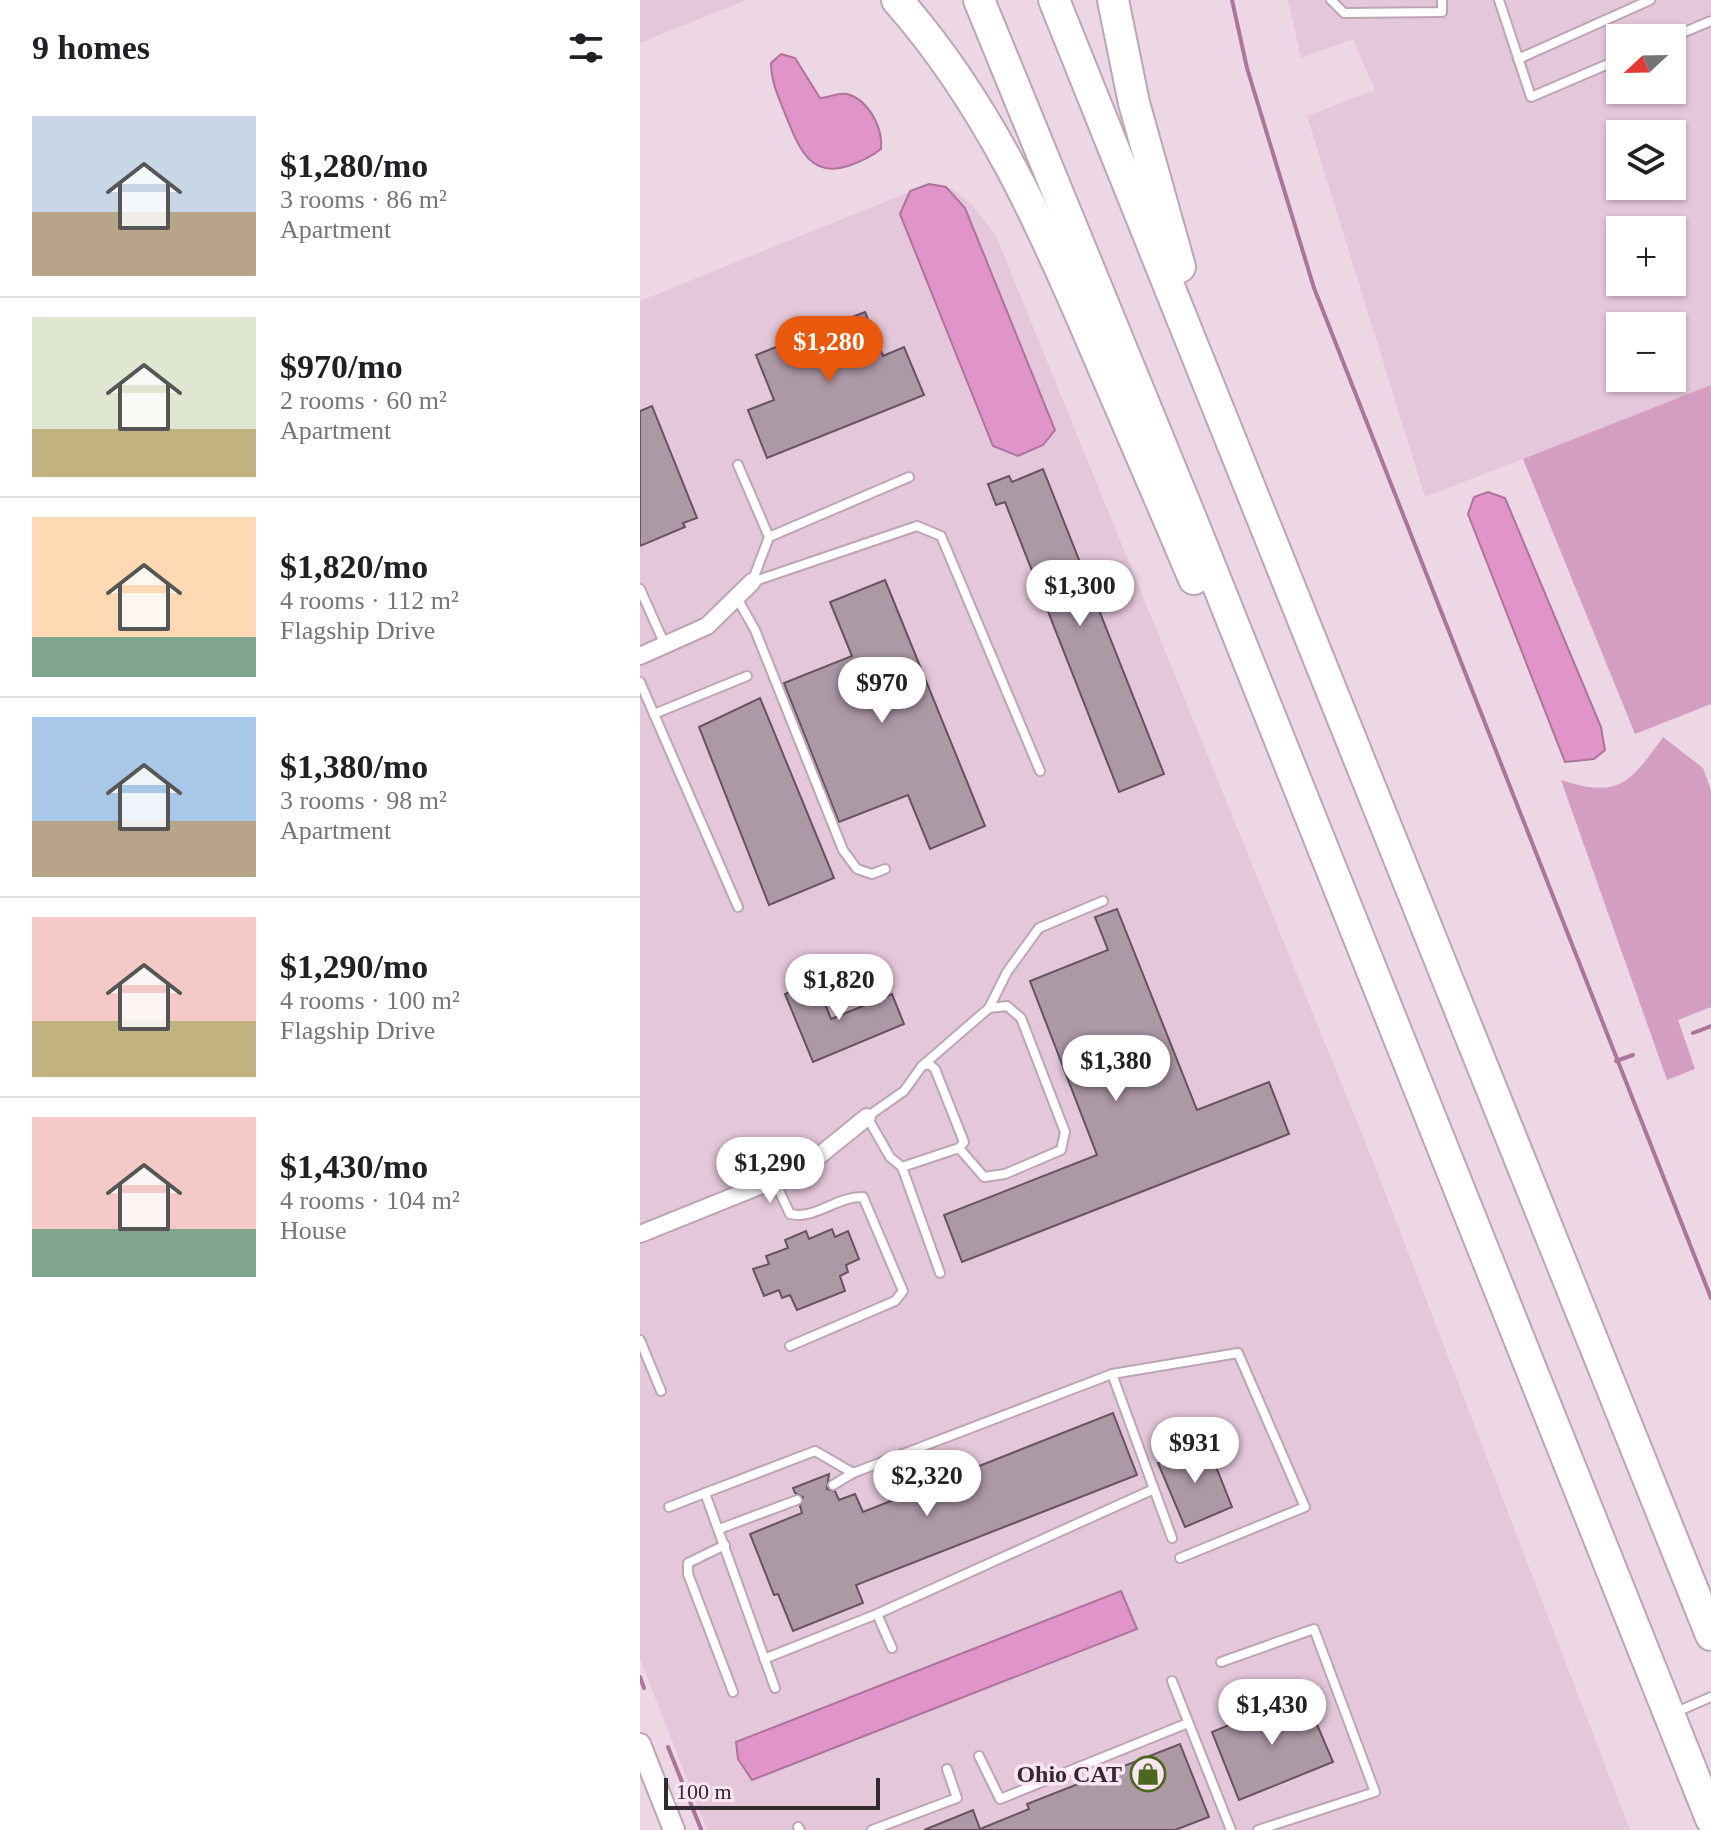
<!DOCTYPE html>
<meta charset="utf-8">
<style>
:root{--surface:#fff;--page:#f2f2f2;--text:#202124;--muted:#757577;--line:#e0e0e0;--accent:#ea580c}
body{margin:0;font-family:Georgia,serif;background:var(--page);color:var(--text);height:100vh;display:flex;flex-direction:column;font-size:30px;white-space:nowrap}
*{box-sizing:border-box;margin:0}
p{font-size:26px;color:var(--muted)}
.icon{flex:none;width:44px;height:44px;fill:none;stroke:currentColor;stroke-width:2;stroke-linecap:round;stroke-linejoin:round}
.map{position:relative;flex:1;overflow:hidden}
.sheet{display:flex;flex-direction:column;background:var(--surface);width:640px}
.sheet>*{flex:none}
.needle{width:52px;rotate:248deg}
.tools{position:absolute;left:966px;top:24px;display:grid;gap:16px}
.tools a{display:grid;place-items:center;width:80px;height:80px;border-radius:0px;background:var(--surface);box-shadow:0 2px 6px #0004;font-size:40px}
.scale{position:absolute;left:24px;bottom:20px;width:216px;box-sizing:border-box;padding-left:8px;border:4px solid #332a30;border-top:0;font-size:22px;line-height:28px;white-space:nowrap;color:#332a30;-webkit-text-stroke:6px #fbe4f3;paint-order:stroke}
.price{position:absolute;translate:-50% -68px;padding:0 18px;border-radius:28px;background:#fff;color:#222;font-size:26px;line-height:52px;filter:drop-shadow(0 2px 4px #0008)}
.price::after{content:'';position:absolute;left:50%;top:48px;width:24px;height:18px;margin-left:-12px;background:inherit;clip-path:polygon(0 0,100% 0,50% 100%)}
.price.current{background:var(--accent);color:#fff}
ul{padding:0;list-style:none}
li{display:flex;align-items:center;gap:24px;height:200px;padding:0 32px}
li+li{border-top:2px solid var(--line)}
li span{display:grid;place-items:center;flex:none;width:224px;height:160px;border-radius:0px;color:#555}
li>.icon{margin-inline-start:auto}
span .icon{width:96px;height:96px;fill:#fffc;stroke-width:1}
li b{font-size:34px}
h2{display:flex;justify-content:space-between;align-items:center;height:96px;padding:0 32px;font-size:34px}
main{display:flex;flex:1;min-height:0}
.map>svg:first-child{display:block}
.built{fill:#e5c7db;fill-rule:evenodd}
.green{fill:#d39ec1}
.water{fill:#e194c9;stroke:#ad749b;stroke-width:2}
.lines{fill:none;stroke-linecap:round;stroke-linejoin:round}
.stream{stroke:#ad749b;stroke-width:4}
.building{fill:#ad98a6;stroke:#66535f;stroke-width:2}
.service-casing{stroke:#bca6b4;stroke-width:12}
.minor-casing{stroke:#bca6b4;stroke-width:20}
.tertiary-casing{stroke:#bca6b4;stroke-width:24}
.motorway-casing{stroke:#bca6b4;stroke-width:34}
.service{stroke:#fff;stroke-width:8}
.minor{stroke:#fff;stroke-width:16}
.tertiary{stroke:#fff;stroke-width:20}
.motorway{stroke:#fff;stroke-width:30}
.labels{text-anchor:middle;stroke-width:7;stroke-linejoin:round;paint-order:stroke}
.poi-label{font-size:24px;font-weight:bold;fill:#332a30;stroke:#fbe4f3;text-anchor:end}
</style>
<main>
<section class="sheet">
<h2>9 homes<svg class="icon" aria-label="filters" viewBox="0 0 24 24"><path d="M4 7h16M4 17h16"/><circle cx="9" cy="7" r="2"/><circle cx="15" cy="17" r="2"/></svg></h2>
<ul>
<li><span style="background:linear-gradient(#c9d6e8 60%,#b9a48a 0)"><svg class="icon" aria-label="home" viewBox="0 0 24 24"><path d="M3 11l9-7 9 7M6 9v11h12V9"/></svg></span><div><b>$1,280/mo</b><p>3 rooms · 86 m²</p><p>Apartment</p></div></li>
<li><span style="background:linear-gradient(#dfe7d0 70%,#c2b280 0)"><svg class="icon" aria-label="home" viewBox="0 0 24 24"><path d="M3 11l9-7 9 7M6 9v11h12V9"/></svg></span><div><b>$970/mo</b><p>2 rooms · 60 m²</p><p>Apartment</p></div></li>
<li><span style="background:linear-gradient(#ffd9b3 75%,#7fa58c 0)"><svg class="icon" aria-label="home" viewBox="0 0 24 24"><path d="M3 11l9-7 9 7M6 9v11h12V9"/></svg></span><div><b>$1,820/mo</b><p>4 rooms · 112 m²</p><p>Flagship Drive</p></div></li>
<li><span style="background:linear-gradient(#a9c7e8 65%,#b9a48a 0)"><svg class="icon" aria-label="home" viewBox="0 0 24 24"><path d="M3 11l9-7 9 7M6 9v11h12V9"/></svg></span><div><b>$1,380/mo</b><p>3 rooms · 98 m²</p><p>Apartment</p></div></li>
<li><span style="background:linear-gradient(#f6c9c9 65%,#c2b280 0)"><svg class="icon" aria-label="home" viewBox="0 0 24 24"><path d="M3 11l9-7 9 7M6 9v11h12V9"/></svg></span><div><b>$1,290/mo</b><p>4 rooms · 100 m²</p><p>Flagship Drive</p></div></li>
<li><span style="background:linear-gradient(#f6c9c9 70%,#7fa58c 0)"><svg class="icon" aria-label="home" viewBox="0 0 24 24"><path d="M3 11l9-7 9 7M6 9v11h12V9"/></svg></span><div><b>$1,430/mo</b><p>4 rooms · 104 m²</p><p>House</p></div></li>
</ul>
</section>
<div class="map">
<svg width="1071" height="1830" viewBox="0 0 1071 1830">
<rect width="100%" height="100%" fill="#eed7e5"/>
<g class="built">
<polygon points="0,0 107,0 0,43"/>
<path d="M648,0H1071V385L785,497L667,116L735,90L713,39L661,58ZM980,38H1032V90H980ZM980,134H1032V186H980ZM980,230H1032V282H980ZM980,326H1032V378H980Z"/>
<polygon points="289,184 312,189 333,206 356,236 733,1161 990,1830 67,1830 0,1659 0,301"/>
</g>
<g class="green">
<polygon points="1071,385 1071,704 995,734 883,459"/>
<path d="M1023,737L1063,768L1071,790V1007L1038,1020L1055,1069L1027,1080L921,780C979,799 990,783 1023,737Z"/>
</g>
<g class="water">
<path d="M141,54L155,58L180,98C189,98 198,92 207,94C229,100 243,128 241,149C231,157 220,162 208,166C169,179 158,145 146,116C139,98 131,82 131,63Z"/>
<polygon points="289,184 306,187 325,208 415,430 403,445 378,456 353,446 260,214 270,191"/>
<polygon points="848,492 865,498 961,727 965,750 954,759 925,762 828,514 834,497"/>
<polygon points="481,1591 497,1629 112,1780 98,1759 96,1742"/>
</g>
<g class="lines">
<g class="stream">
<polyline points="592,0 607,68 674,288 1071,1298"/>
<polyline points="1053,1033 1071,1026"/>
<polyline points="976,1061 993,1055"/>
<polyline points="0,1677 4,1688"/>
<polyline points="28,1747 61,1829"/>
</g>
</g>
<g class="building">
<polygon points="225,312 243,356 264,347 284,395 127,458 108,410 134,400 116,355"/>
<polygon points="12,406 57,518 43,523 45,527 0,546 0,411"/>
<polygon points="403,469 524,774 479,792 365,502 356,505 348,484 369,476 372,482"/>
<polygon points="245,580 345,826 290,849 268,795 199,822 144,683 212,656 190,602"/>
<polygon points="120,698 194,878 129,905 59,727"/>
<polygon points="477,909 557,1110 629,1082 649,1134 322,1262 304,1215 457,1155 390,981 468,950 455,917"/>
<polygon points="176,981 191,1019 252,994 264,1024 173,1062 145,994"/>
<polygon points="192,1229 195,1237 208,1231 219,1259 206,1265 208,1272 200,1276 205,1291 157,1310 150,1295 142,1298 139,1290 124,1296 113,1269 129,1264 126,1256 148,1248 145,1240 166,1231 169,1239"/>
<polygon points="473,1413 497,1475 216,1585 223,1603 153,1631 138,1594 134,1595 110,1534 162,1513 160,1506 163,1497 155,1493 153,1488 189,1474 187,1489 195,1491 199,1500 215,1494 223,1512"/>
<polygon points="567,1444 592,1507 545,1527 518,1463"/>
<polygon points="664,1694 693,1762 599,1800 572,1732"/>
<polygon points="540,1744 569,1817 535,1830 284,1830 333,1810 340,1829 389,1809 387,1804"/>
</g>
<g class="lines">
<g class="service-casing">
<g id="service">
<polyline points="691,0 704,13 802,12 802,0"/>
<polyline points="859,0 891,97 980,59"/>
<polyline points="1030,38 1071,21"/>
<polyline points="878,59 1010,0"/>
<polyline points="98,465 129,537"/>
<polyline points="112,582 277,526 301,536 400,771"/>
<polyline points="112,582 129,537 269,477"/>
<polyline points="0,589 25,645"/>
<polyline points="97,598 115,630 203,850 217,869 232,874 245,869"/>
<polyline points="0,682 98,907"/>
<polyline points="14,714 107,676"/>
<polyline points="349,1008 367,972 399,928 463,901"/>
<polygon points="289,1064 295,1069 324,1142 319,1148 262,1167 250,1157 227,1117 264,1091 282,1066"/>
<polyline points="282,1066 349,1008 367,1006 381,1018 425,1132 421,1150 365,1174 344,1177 319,1148"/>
<polyline points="262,1167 300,1273"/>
<path d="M135,1182L150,1214C175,1220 197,1196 223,1197L263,1291L255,1301L150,1346"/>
<polyline points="0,1340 21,1391"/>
<polyline points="472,1374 514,1489"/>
<polyline points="193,1485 213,1473"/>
<polyline points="29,1507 65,1493"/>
<polyline points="79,1529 157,1500"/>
<polyline points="85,1545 48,1563 48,1574 93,1692"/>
<polyline points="237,1614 514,1489 532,1538"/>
<polyline points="124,1659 237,1614 252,1648"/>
<polyline points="581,1662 674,1629 735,1792 618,1830"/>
<polyline points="532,1681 591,1830"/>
<polyline points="135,1688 65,1493 175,1451 213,1473 472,1374 598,1353 665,1507 540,1558"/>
<polyline points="1034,1713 1071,1697"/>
<polyline points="339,1756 360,1799 548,1723"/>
<polyline points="158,1827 160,1830"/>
<polyline points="232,1830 317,1798 307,1769"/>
</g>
</g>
<g class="minor-casing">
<g id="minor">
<polyline points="0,656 67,626 112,582"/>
<polyline points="0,1234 164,1168 227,1117"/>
</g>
</g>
<g class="tertiary-casing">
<polyline id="tertiary" points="0,1744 34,1830"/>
</g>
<g class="motorway-casing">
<g id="motorway">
<path d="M257,0C347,102 401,222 454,346C487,423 521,501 554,579"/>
<polyline points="339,0 553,523 1071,1819"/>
<polyline points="414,0 1071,1635"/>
<polyline points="473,0 494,103 540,267"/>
</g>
</g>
<use href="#service" class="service"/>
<use href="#minor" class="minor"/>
<use href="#tertiary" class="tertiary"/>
<use href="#motorway" class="motorway"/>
</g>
<defs>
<g id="shop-ring" transform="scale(1.8)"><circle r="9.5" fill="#fbe4f3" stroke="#49681d" stroke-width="1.5"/><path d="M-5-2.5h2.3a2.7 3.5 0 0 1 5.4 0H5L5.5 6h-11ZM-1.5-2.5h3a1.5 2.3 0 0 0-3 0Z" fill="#49681d"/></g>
</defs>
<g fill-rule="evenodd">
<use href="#shop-ring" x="508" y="1774"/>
</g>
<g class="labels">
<g class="poi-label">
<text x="482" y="1782">Ohio CAT</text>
</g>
</g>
</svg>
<div class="tools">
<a><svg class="needle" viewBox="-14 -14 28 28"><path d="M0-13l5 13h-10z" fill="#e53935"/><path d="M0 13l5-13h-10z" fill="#757577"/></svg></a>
<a><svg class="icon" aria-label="layers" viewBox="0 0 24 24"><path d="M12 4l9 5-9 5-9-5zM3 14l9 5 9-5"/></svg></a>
<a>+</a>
<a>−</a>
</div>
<div class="scale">100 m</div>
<b class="price current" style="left:189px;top:384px">$1,280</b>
<b class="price" style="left:440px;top:628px">$1,300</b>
<b class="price" style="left:242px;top:725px">$970</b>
<b class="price" style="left:199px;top:1022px">$1,820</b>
<b class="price" style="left:476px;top:1103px">$1,380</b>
<b class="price" style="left:130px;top:1205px">$1,290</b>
<b class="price" style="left:555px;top:1485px">$931</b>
<b class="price" style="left:287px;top:1518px">$2,320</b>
<b class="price" style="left:632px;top:1747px">$1,430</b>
</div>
</main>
